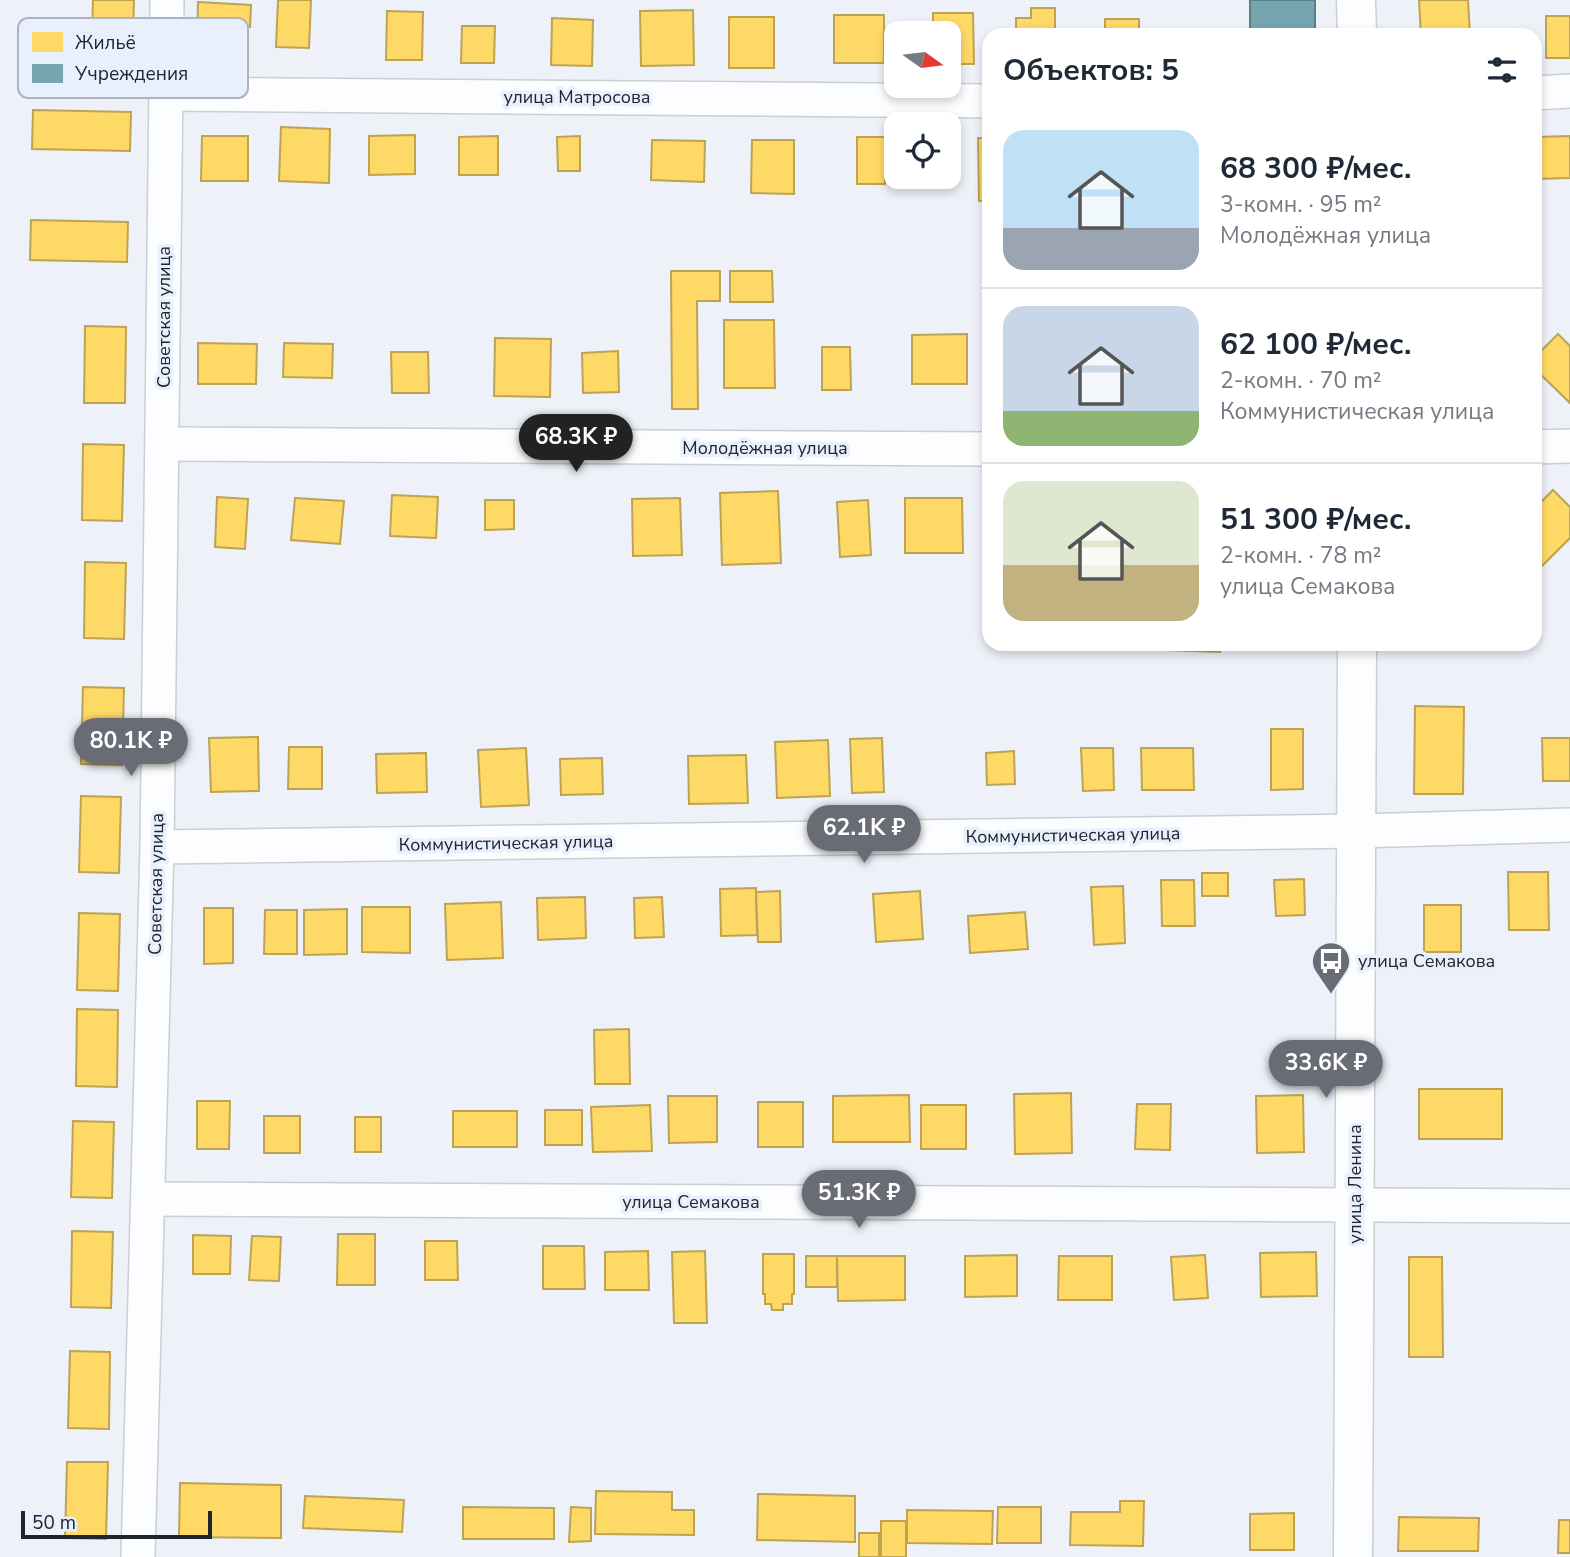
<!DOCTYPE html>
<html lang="ru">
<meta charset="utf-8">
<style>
:root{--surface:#fff;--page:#f6f6f7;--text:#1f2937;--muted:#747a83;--line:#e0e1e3;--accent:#696c74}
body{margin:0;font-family:"Nunito Sans",sans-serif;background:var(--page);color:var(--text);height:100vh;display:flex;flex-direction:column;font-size:26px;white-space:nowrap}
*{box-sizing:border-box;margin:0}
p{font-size:23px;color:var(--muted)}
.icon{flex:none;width:38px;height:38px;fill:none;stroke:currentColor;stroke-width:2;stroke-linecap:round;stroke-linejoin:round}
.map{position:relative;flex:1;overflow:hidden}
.details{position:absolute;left:982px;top:28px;width:560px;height:623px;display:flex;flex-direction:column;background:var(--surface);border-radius:21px;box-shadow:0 4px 10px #0003}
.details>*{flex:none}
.needle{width:46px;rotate:104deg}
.buttons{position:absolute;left:884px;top:21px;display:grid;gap:14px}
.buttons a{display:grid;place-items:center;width:77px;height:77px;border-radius:14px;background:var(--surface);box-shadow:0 4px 10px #0003;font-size:35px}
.scale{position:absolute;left:21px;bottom:18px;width:191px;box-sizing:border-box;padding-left:7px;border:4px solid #21252d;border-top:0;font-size:19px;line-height:24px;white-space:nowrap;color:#21252d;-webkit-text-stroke:5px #e9f0fd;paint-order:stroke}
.price{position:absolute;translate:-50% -60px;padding:0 16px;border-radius:24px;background:var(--accent);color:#fff;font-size:23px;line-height:46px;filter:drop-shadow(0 2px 4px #0008)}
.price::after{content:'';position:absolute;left:50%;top:42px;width:21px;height:16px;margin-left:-10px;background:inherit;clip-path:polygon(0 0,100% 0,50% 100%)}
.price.current{background:#222;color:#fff}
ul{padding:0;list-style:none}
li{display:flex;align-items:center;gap:21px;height:175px;padding:0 21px}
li+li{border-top:2px solid var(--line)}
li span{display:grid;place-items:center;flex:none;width:196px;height:140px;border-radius:21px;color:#555}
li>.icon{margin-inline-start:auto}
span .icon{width:84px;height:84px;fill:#fffc;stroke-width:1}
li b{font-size:30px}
h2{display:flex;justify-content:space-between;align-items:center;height:84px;padding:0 21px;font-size:30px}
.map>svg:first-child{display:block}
.homes{fill:#ffd966;stroke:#bca355;stroke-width:2}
.public{fill:#76a5af;stroke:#5c7f88;stroke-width:2}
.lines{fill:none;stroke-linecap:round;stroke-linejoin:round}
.minor-casing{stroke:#caced5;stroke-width:36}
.major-casing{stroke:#caced5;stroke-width:41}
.minor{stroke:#fcfdfe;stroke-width:33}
.major{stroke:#fcfdfe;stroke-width:38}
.labels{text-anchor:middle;stroke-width:7;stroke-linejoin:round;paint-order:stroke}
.street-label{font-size:18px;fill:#21252d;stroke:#e9f0fd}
.poi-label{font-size:18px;fill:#21252d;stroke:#e9f0fd;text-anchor:start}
.key{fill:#e9f0fd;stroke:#adb3bf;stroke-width:2}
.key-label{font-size:19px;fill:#21252d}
</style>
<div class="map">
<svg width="1570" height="1557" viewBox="0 0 1570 1557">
<rect width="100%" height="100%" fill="#eef1f8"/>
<g class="homes">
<polygon points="93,0 134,0 132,72 91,71"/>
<polygon points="278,0 311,0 309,48 276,47"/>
<polygon points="1419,0 1468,0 1470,35 1421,35"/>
<polygon points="198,2 251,5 250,27 231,26 231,47 197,45"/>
<polygon points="1031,8 1055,8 1055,35 1016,35 1016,18 1031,18"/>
<polygon points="693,10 694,65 641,66 640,11"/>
<polygon points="387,11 423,12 422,60 386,60"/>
<polygon points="933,13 973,13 974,64 948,64 948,33 933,33"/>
<rect x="834" y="15" width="50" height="48"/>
<rect x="1546" y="16" width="24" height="42"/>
<rect x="729" y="17" width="45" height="51"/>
<polygon points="552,18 593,20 592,66 551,65"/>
<rect x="1105" y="19" width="34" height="16"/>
<polygon points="462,26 495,26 494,63 461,63"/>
<polygon points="33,110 131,112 130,151 32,149"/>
<polygon points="281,127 330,129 329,183 279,181"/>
<polygon points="415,135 415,174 369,175 369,136"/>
<polygon points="202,136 248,136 248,181 201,181"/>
<polygon points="498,136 498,175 459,175 459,137"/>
<polygon points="580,136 580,171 558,171 557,137"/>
<polygon points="1570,136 1570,178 1535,179 1535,137"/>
<polygon points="857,137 886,137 885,184 857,184"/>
<polygon points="978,138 989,138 989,200 979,201"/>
<polygon points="652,140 705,141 704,182 651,180"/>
<polygon points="752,140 794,140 794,194 751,193"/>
<polygon points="31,220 128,222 127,262 30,260"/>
<polygon points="671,271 720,271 720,301 697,301 698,409 672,409"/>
<polygon points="730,271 772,271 773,302 730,302"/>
<polygon points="724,320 774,320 775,388 724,388"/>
<polygon points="85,326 126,327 125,403 84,403"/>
<polygon points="967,334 967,384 912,384 912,335"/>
<polygon points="1558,334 1570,346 1570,403 1535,369 1535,357"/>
<polygon points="495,338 551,339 550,397 494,396"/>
<polygon points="198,343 257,344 256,384 198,384"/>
<polygon points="284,343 333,344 332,378 283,377"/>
<polygon points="822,347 850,347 851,390 822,390"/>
<polygon points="618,351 619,392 583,393 582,353"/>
<polygon points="391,352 428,352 429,393 392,393"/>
<polygon points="83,444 124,445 122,521 82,520"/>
<polygon points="1553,490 1570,507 1570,538 1541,567 1535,561 1535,508"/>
<polygon points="778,491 781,563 722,565 720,493"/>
<polygon points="392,495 438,497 436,538 390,536"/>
<polygon points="217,497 248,499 245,549 215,547"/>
<polygon points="295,498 344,501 340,544 291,540"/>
<polygon points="680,498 682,555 633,556 632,499"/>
<polygon points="905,498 962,498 963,553 905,553"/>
<polygon points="485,500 514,500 514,529 485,530"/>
<polygon points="868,500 871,555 840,557 837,502"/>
<polygon points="85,562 126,563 124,639 84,638"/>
<polygon points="1170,644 1220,644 1220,652 1170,650"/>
<polygon points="83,687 124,688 122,765 81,764"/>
<polygon points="1415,706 1464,707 1463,794 1414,794"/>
<polygon points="1271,729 1303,729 1303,789 1271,790"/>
<polygon points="258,737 259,791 211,792 209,738"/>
<polygon points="882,738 884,792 852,793 850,739"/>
<polygon points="1542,738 1570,738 1570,781 1543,781"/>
<polygon points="828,740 830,796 777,798 775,742"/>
<polygon points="289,747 322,747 322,789 288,789"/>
<polygon points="526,748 529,805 481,807 478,750"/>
<polygon points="1081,748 1113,748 1114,790 1083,791"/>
<polygon points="1141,748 1193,748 1194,790 1142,790"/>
<polygon points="1014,751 1015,784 987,785 986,753"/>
<polygon points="426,753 427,792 377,793 376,754"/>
<polygon points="746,755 748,803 689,804 688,756"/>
<polygon points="602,758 603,794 561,795 560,759"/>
<polygon points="81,796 121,797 119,873 79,872"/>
<polygon points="1508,872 1548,872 1549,930 1509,930"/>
<rect x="1202" y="873" width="26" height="23"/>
<polygon points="1304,879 1305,915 1276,916 1274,880"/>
<polygon points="1161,880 1194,880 1195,926 1162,926"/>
<polygon points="1123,886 1125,943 1094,945 1091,887"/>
<polygon points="756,888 757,935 721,936 720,889"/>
<polygon points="780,891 781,942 758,942 756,892"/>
<polygon points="920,891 923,939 876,942 873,894"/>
<polygon points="585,897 586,938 538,940 537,898"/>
<polygon points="662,897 664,937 635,938 634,898"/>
<polygon points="501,902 503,958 447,960 445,904"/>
<rect x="1424" y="905" width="37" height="47"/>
<polygon points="362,907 410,907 410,953 362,952"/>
<polygon points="204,908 233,908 233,963 204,964"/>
<polygon points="347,909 347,954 304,955 304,910"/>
<polygon points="265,910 297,910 297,954 264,954"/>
<polygon points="1025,912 1028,949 970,953 968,916"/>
<polygon points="79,913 120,914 118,991 77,990"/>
<polygon points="77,1009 118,1010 117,1087 76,1086"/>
<polygon points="629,1029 630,1084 595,1084 594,1030"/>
<rect x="1419" y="1089" width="83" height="50"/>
<polygon points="1071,1093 1072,1153 1015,1154 1014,1094"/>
<polygon points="909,1095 910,1142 833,1142 833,1096"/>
<polygon points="1303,1095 1304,1152 1257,1153 1256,1096"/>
<polygon points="668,1096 717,1096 717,1142 669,1143"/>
<polygon points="197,1101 230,1101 229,1149 197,1149"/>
<rect x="758" y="1102" width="45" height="45"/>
<polygon points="1137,1104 1171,1104 1170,1150 1135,1149"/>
<polygon points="650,1105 652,1151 593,1152 591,1107"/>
<rect x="921" y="1105" width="45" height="44"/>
<rect x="545" y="1110" width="37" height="35"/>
<rect x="453" y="1111" width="64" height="36"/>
<rect x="264" y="1116" width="36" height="37"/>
<rect x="355" y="1117" width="26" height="35"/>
<polygon points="73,1121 114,1122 112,1198 71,1197"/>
<polygon points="72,1231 113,1232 111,1308 71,1307"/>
<polygon points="338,1234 375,1234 375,1285 337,1285"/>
<polygon points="193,1235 231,1236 230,1274 193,1274"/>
<polygon points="252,1236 281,1237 279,1281 249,1280"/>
<polygon points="425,1241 457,1241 458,1280 425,1280"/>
<polygon points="543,1246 584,1246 585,1289 543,1289"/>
<polygon points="648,1251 649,1290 605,1290 605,1252"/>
<polygon points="705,1251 707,1323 674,1323 672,1252"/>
<polygon points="1316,1252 1317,1296 1261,1297 1260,1253"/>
<polygon points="763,1254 794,1254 794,1294 792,1294 792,1304 783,1304 783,1310 772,1310 771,1304 765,1304 765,1294 763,1294"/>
<polygon points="1017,1255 1017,1296 965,1297 965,1256"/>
<polygon points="1205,1255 1208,1298 1174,1300 1171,1257"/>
<rect x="806" y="1256" width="31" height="31"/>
<polygon points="837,1256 905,1256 905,1300 838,1301"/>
<polygon points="1059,1256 1112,1256 1112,1300 1058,1300"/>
<polygon points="1409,1257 1442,1257 1443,1357 1409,1357"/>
<polygon points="70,1351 110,1352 109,1429 68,1428"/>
<polygon points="67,1462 108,1462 106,1539 65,1538"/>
<polygon points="180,1483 281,1485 281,1538 179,1537"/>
<polygon points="596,1491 672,1492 672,1510 694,1510 694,1535 595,1534"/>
<polygon points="758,1494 855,1496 855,1542 757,1540"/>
<polygon points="305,1496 404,1500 402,1532 303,1528"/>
<polygon points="1120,1501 1144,1501 1143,1546 1070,1545 1071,1512 1120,1512"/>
<polygon points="463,1507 554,1508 554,1539 463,1539"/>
<polygon points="571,1507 591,1508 591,1541 569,1542"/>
<polygon points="998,1507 1041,1507 1041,1543 997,1543"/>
<polygon points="907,1510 993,1511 992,1544 907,1543"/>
<polygon points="1294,1513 1294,1550 1250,1550 1250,1514"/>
<polygon points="1399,1517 1479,1518 1478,1551 1398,1551"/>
<polygon points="1559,1520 1570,1520 1570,1553 1558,1553"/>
<rect x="881" y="1521" width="25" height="36"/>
<rect x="859" y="1533" width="20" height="24"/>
</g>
<rect class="public" x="1250" y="0" width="65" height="35"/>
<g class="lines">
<g class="minor-casing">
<g id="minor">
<polyline points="1535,93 1570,91"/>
<polyline points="166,94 989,101"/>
<polyline points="163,444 989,449"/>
<polyline points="1535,447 1570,446"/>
<polyline points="157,847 1357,831 1570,825"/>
<polyline points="148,1199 1570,1206"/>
<polyline points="138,1557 157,847 167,0"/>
</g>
</g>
<g class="major-casing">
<g id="major">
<polyline points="1356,0 1357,35"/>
<polyline points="1353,1557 1357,644"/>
</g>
</g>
<use href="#minor" class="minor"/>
<use href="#major" class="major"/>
</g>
<defs>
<g id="bus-pin" transform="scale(2.0125)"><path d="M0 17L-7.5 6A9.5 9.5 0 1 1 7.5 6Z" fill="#696c74" stroke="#e9f0fd"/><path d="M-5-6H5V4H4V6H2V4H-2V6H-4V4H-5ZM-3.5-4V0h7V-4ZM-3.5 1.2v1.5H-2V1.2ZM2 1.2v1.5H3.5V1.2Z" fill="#fff"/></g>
</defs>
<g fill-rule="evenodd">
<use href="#bus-pin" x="1331" y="961"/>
</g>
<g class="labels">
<g class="street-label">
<text x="577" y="103">улица Матросова</text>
<text transform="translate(164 317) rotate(-90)" y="6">Советская улица</text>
<text x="765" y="454">Молодёжная улица</text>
<text transform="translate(1073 835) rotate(-1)" y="6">Коммунистическая улица</text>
<text transform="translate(506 843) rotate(-1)" y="6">Коммунистическая улица</text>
<text transform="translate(156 884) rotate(-89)" y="6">Советская улица</text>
<text transform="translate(1355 1184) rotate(-90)" y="6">улица Ленина</text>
<text x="691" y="1208">улица Семакова</text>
</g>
<g class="poi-label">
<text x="1358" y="967">улица Семакова</text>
</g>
</g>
<rect x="18" y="18" width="230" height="80" rx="10" class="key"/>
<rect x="32" y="32" width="31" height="20" fill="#ffd966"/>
<rect x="32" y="64" width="31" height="19" fill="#76a5af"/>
<g class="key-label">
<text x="75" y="49">Жильё</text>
<text x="75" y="80">Учреждения</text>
</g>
</svg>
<div class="buttons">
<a><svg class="needle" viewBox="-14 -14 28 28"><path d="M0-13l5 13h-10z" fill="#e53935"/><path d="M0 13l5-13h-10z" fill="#747a83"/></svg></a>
<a><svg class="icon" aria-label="locate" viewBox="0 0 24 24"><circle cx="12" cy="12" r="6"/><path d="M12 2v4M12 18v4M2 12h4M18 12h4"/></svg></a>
</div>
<div class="scale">50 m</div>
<b class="price current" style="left:576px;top:474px">68.3K ₽</b>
<b class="price" style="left:131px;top:778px">80.1K ₽</b>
<b class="price" style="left:864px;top:865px">62.1K ₽</b>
<b class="price" style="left:1326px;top:1100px">33.6K ₽</b>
<b class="price" style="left:859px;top:1230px">51.3K ₽</b>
<section class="details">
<h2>Объектов: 5<svg class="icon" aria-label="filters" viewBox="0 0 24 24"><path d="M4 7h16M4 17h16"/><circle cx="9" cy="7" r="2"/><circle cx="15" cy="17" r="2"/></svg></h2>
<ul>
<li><span style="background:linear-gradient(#bfe0f5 70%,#9aa5b1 0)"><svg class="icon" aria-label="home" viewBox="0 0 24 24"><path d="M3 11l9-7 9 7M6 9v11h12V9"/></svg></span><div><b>68 300 ₽/мес.</b><p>3-комн. · 95 m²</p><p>Молодёжная улица</p></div></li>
<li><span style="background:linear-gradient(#c9d6e8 75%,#8fb573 0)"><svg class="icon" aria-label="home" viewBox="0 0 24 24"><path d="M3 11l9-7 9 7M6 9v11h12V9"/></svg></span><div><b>62 100 ₽/мес.</b><p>2-комн. · 70 m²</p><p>Коммунистическая улица</p></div></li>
<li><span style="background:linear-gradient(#dfe7d0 60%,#c2b280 0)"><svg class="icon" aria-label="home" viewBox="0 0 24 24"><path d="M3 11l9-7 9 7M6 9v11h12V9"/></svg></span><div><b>51 300 ₽/мес.</b><p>2-комн. · 78 m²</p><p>улица Семакова</p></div></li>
</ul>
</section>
</div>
